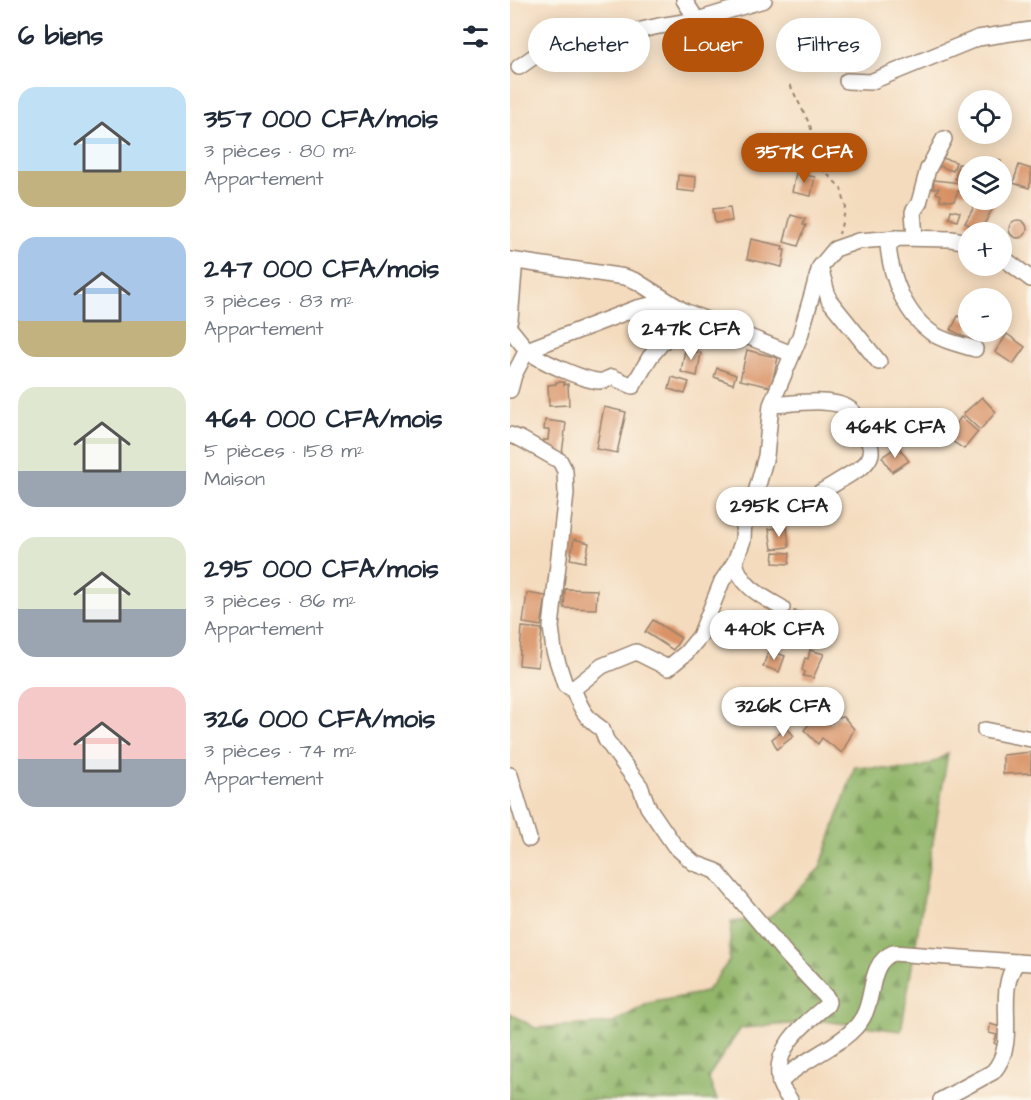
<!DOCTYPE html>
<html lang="fr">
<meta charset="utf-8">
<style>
:root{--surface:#fff;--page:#f2f2f3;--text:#1f2937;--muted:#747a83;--accent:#b45309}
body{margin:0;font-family:"Architects Daughter",sans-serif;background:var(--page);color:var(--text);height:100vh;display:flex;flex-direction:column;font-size:22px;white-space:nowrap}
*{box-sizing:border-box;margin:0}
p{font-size:20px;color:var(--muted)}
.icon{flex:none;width:33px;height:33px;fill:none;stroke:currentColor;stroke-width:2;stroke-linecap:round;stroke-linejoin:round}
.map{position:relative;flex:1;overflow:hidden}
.drawer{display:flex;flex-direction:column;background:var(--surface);width:510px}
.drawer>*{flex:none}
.guide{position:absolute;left:18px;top:18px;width:412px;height:54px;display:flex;gap:12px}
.buttons{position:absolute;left:448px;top:90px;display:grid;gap:12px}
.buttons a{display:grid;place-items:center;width:54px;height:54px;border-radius:50%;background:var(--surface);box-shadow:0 3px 15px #0003;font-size:30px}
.price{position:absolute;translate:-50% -51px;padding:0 14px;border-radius:21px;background:#fff;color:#222;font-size:20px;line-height:39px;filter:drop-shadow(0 2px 3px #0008)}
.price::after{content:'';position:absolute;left:50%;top:36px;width:18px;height:14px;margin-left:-9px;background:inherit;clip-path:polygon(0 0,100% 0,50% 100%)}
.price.active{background:var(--accent);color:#fff}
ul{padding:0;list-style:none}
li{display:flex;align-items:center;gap:18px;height:150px;padding:0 18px}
li span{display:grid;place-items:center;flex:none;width:168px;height:120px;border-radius:18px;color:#555}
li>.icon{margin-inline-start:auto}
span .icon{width:72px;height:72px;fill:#fffc;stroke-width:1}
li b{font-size:26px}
h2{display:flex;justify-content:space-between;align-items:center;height:72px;padding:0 18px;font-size:26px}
.chip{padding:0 21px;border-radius:27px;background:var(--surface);box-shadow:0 3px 15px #0003;font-size:21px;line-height:54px}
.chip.active{background:var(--accent);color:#fff}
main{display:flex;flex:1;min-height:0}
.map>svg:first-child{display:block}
.forest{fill:url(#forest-firs);stroke:#667044;stroke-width:1.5}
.building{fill:#d99366}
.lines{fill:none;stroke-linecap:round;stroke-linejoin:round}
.minor-casing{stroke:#98826e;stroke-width:18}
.path{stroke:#98826e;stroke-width:2;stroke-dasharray:4.5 4.5;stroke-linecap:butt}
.minor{stroke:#fff;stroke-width:15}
</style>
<main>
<section class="drawer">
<h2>6 biens<svg class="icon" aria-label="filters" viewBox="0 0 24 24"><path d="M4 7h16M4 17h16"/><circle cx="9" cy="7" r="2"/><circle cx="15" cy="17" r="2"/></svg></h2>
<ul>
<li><span style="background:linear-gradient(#bfe0f5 70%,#c2b280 0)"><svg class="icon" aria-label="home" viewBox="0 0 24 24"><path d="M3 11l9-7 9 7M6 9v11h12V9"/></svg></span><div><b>357 000 CFA/mois</b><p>3 pièces · 80 m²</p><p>Appartement</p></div></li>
<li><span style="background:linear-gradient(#a9c7e8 70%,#c2b280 0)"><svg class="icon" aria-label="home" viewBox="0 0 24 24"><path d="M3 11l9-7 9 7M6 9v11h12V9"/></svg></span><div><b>247 000 CFA/mois</b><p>3 pièces · 83 m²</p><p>Appartement</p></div></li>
<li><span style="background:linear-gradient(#dfe7d0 70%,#9aa5b1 0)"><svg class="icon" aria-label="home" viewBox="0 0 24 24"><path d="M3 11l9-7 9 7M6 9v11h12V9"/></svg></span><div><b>464 000 CFA/mois</b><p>5 pièces · 158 m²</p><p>Maison</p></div></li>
<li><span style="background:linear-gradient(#dfe7d0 60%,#9aa5b1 0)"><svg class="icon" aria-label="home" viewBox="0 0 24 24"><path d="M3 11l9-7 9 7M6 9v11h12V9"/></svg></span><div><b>295 000 CFA/mois</b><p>3 pièces · 86 m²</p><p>Appartement</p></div></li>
<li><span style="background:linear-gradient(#f6c9c9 60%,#9aa5b1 0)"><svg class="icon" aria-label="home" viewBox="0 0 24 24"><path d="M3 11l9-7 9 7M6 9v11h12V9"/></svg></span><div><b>326 000 CFA/mois</b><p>3 pièces · 74 m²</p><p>Appartement</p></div></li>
</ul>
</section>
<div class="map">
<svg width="521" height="1100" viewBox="0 0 521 1100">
<defs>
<pattern id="forest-firs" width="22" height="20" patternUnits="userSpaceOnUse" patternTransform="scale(1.5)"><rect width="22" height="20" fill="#92b66a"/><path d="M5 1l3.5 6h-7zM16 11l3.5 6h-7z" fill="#789457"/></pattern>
</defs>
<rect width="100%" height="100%" fill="#fbf7ec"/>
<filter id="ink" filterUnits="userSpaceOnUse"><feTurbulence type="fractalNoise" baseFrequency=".0167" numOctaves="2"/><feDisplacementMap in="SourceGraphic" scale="12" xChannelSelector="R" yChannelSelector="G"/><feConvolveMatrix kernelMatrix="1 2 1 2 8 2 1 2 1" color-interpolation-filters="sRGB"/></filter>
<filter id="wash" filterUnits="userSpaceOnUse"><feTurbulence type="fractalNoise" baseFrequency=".008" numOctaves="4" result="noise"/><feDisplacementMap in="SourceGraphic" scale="24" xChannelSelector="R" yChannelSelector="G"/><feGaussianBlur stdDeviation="1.35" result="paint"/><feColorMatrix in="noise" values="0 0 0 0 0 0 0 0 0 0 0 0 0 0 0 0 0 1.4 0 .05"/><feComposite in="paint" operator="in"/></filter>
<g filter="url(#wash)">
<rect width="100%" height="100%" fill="#f4dbbe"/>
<path class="forest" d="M438,753L391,1031L314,1021L231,1028L198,1077L207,1100H0V1013L25,1028L103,1023L139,1003L196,992L219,961L221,922L259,918L310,868L345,766C381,769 407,777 438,753Z"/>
<g id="blocks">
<g class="building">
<polygon points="432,158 446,162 443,171 429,166"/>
<polygon points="485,159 491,161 491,166 480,166 480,162"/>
<polygon points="448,164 456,165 453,181 456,171 459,172 459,186 456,193 448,191 444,201 430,200 431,195 426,193 429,188 423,189 424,180 451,183 453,181 445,179"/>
<polygon points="509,165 521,169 521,181 519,188 503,183"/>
<polygon points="286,173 305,177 301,196 282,192"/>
<polygon points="168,175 186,177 185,192 167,190"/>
<polygon points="468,200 487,200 471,230 455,223"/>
<polygon points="220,207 222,221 205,223 203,209"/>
<polygon points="441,210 450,212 447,221 439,218"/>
<polygon points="281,215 295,219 293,225 296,225 288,246 274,242"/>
<circle cx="508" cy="229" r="9"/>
<polygon points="241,239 273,246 272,250 275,250 272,267 237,259"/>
<polygon points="448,316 459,321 459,332 468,332 463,341 441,330"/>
<polygon points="497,334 515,347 503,364 485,352"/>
<polygon points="179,345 187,346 186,352 191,353 187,376 171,372 175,349 180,350"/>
<polygon points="237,350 268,358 261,387 230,380"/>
<polygon points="207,368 226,375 223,384 204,377"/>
<polygon points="162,377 179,382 175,394 159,389"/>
<polygon points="46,382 54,382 54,385 58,384 59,405 39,406 38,385 46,384"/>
<polygon points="472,397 486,412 470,430 453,414"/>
<polygon points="94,407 116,412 107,453 86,449"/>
<polygon points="451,417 468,432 454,449 436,437"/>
<polygon points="35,420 56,423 52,454 32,451 34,440 38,440 39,430 34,430"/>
<polygon points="388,446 399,461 382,472 372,457"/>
<polygon points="277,527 279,547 262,549 259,529"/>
<polygon points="64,539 79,543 75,562 60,559"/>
<polygon points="264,552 280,553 279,564 263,563"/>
<polygon points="55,589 87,590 86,609 54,608"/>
<polygon points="17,593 36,596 31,626 13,623"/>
<polygon points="284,611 303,614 300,632 281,629"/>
<polygon points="143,620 171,638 163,650 135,632"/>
<polygon points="12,627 32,629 28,667 9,665"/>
<polygon points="259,650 275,656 269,672 253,666"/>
<polygon points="300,650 314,654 303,678 293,676 295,672 292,670 295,658 298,659"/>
<polygon points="259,690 273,700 267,709 254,700"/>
<polygon points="304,711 312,714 322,723 326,718 334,717 344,729 332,753 312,738 308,744 294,730 300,723 297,720"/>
<polygon points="277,728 284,736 267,749 262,739"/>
<polygon points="521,752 521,773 493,774 493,755"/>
<polygon points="480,1024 494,1028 490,1047 484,1043 487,1035 479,1033"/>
</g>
</g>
</g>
<g filter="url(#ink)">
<use href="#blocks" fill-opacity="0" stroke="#98826e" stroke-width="1.5"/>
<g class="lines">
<g class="minor-casing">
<g id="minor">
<polyline points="174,0 187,20 254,0"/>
<polyline points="9,67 29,53 149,26 187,20"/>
<polyline points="337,81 360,82 468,38 521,30"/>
<polyline points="405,237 403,212 409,203 418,169 434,139"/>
<path d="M387,238L378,245C381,278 395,316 425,335C436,342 452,345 465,349"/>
<polyline points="492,257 521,279"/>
<polyline points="310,267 319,300 369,362"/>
<path d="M0,320L4,271L0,260L115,277L126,281L174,311L166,315L157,337L140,357L123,386L102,377C99,378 96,380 93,381C78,383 28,360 17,350L127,308L145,304L174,311L282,354"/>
<polyline points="0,329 17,350 4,375 0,390"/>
<path d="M261,405C282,404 324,396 341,410C348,416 353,430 357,439C364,451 362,458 352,467L283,509L259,511L248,502L245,496L256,456L261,405L290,336L310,267L325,249L348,241L387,238L441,239L459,242"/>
<polyline points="0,435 11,439 50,461 55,471 56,494 41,627 44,651 55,685 63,689"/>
<path d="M245,496L234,517L233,540L225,562L212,581L190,636L176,653L158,668L126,652L92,666L63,689C71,708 74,717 92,729L96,740L130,786L138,807L164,845L184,863L206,871L277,955L317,998L318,1002L317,1005C293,1025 262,1048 270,1083C271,1089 277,1095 280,1100"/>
<path d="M225,562C231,587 252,596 272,608"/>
<polyline points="475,730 521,739"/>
<polyline points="0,775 19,839"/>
<path d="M270,1083C289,1059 338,1045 353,1017C365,997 358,963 383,953L507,962"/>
<path d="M431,1100L483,1072C511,1040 483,994 507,962L521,963"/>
</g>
</g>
<polyline class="path" points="280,85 300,125 310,167 331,188 336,208 329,234"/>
<use href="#minor" class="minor"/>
</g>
</g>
</svg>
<div class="buttons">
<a><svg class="icon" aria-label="locate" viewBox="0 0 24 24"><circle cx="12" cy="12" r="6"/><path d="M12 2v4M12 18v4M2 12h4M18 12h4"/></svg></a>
<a><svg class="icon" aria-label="layers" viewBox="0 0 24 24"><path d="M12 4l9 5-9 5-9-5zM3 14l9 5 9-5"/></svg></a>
<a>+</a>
<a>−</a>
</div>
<b class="price active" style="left:294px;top:184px">357K CFA</b>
<b class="price" style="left:181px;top:361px">247K CFA</b>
<b class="price" style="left:385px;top:459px">464K CFA</b>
<b class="price" style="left:269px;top:538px">295K CFA</b>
<b class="price" style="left:264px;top:661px">440K CFA</b>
<b class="price" style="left:273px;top:738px">326K CFA</b>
<div class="guide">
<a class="chip">Acheter</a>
<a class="chip active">Louer</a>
<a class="chip">Filtres</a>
</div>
</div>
</main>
